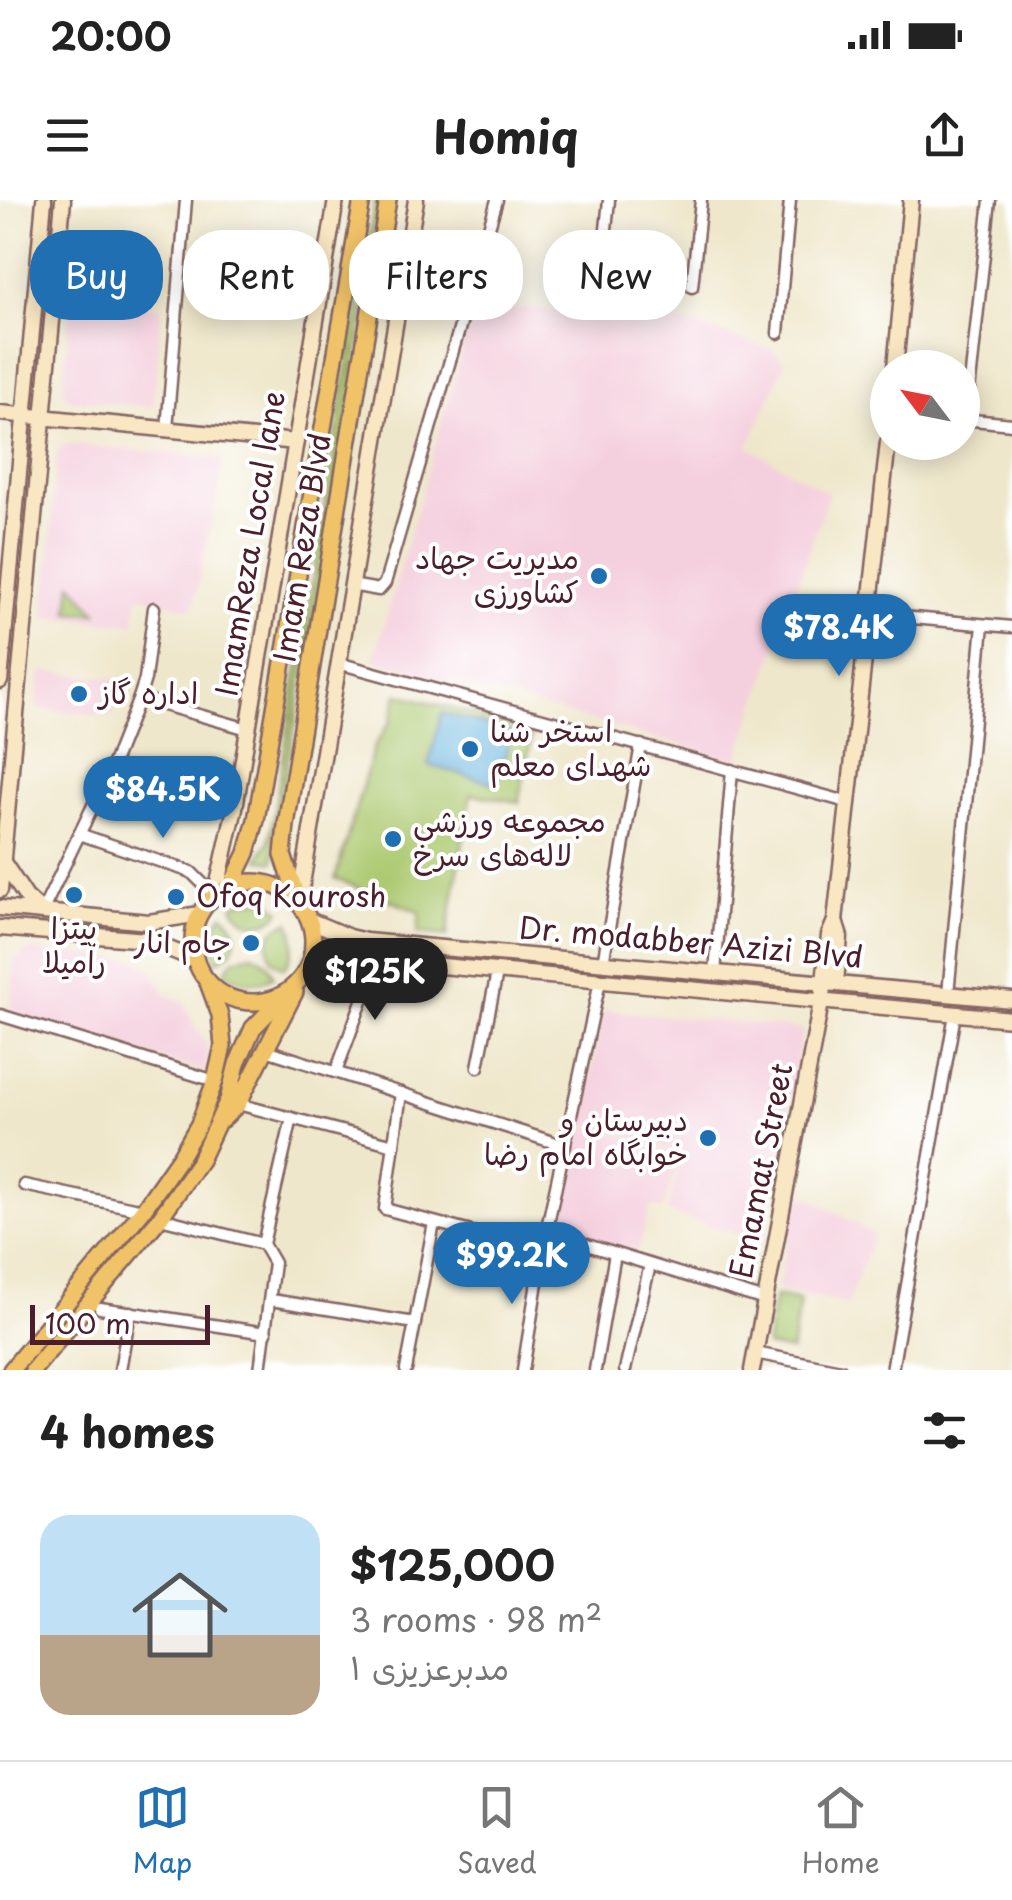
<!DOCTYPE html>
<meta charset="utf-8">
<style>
:root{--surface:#fff;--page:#f2f2f2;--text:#222;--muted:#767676;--line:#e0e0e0;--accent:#1f6fb2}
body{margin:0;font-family:"Playpen Sans","Playpen Sans Arabic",sans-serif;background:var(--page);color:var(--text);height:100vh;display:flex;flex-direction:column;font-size:38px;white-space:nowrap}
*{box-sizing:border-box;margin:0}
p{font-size:32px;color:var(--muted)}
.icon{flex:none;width:55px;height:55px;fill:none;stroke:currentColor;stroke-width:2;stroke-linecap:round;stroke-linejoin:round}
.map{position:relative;height:1170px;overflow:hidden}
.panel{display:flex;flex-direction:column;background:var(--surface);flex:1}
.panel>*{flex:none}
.banner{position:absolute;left:30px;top:30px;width:952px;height:90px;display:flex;gap:20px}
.needle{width:65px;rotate:302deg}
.controls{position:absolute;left:870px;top:150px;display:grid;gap:20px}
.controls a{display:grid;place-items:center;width:110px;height:110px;border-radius:50%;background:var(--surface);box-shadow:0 5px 25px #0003;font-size:50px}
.scale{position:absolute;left:30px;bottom:25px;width:180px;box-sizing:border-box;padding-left:10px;border:5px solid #4a1f2b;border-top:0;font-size:28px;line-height:35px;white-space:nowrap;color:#4a1f2b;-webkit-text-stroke:8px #fff;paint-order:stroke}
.price{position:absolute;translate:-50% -85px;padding:0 22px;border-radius:35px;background:var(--accent);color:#fff;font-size:32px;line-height:65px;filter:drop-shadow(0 2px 5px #0008)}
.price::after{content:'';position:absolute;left:50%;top:60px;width:30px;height:22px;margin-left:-15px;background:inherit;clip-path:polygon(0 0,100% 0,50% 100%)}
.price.on{background:#222;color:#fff}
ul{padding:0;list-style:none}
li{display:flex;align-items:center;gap:30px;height:250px;padding:0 40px}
li span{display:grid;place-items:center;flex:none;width:280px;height:200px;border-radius:30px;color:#555}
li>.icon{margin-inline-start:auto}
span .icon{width:120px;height:120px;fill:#fffc;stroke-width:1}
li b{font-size:42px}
h2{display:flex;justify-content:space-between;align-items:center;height:120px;padding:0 40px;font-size:42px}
.tag{padding:0 35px;border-radius:40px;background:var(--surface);box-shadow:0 5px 25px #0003;font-size:35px;line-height:90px}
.tag.on{background:var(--accent);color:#fff}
.status{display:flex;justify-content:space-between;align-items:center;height:70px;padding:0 50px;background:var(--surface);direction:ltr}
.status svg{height:28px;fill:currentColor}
header{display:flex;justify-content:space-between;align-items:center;height:130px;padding:0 40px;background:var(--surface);font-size:45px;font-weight:700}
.tab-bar{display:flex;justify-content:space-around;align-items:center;height:140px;border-top:2px solid var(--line);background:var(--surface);font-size:28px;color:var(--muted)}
.tab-bar a{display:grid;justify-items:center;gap:5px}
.tab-bar .on{color:var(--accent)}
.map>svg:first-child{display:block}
.built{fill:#f4cfdd}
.green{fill:#acc970;stroke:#7b744e;stroke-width:2.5}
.water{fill:#61b1db;stroke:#566883;stroke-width:2.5}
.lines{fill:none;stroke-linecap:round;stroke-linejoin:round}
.street-casing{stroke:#846563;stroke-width:15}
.secondary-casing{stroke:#846563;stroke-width:19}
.primary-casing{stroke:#846563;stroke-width:20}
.street{stroke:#fff;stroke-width:10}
.secondary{stroke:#f9e7c3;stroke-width:14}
.primary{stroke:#f1c369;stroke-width:15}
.poi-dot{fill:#1f6fb2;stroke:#fff;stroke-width:4}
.labels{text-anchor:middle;stroke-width:8;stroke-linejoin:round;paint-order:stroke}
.street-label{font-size:30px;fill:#4a1f2b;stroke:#fff}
.poi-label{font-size:30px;fill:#4a1f2b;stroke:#fff;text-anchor:start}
</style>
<div class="status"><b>20:00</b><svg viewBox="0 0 49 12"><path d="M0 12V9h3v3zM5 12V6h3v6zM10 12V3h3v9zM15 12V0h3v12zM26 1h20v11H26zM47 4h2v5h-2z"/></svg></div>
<header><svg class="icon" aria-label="menu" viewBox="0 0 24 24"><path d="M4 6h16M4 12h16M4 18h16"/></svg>Homiq<svg class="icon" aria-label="share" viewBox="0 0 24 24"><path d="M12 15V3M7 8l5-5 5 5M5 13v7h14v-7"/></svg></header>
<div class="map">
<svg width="1012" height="1170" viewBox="0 0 1012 1170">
<rect width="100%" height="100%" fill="#fff"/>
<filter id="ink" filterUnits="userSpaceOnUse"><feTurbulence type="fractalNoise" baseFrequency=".01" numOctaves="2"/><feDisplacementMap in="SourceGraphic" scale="20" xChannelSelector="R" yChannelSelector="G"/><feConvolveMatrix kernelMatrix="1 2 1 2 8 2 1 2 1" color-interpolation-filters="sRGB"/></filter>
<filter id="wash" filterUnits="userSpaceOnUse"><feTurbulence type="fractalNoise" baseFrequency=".0048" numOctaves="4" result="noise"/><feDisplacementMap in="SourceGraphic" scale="40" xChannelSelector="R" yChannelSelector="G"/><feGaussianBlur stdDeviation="2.25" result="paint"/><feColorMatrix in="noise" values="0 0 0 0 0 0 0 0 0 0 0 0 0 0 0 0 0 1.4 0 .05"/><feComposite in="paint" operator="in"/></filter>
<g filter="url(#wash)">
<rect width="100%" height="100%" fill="#efe7cb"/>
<g class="built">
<polygon points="73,78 118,82 119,84 125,85 125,88 132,89 132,105 162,108 153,207 69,199 63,191"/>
<polygon points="475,105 658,117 710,130 772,150 785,163 748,247 829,293 737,561 374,460"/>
<polygon points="66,244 224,259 193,409 138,395 135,424 45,417 57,250"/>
<polygon points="41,471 125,480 113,516 37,508"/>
<polygon points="30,750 137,760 149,767 168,797 183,800 193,824 205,841 208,858 205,872 10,814 15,760"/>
<polygon points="603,810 803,829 764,1042 667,1012 683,953 583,923"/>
<polygon points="581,925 680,955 663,1009 651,1006 638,1052 566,1030 562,1023"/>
<polygon points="798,991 874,1034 848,1104 777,1090"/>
</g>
<g class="green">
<polygon points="375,0 381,0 346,225 274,644 274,662 258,659 268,643 272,626"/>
<polygon points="72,383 97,413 69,412"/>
<polygon points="398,494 533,530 519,602 471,594 447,736 418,733 420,712 335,679 374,547 391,521"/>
<path d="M257,700L272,704L281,711C266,729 244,728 233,706L241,702Z"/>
<path d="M223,714C242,729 240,751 217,761C209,745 212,728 223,714Z"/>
<path d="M290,722C297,738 295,755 284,768L272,760C264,741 270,727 290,722Z"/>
<path d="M251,754C263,758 270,763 273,777C257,786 240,783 225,771L234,759Z"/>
<polygon points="775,1096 800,1101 791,1151 766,1146"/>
</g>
<polygon class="water" points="442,513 512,532 497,584 428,565"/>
</g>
<g filter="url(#ink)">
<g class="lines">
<g class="street-casing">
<g id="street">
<polyline points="692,87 701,0"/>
<polyline points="599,97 609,0"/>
<polyline points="778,133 790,0"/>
<polyline points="963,219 1012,224"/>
<polyline points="966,219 990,0"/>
<polyline points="167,229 186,0"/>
<polyline points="351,385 379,390 385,383 497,0"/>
<polyline points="869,414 1012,427"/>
<polyline points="338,463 847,602"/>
<polyline points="139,498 248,529"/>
<polyline points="111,568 235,608"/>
<polyline points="79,634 191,672 215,696"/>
<polyline points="42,712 111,568 139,498 145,479 154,408"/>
<polyline points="603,763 641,545"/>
<polyline points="715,773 732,570"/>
<polyline points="948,794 983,425"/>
<polyline points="0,815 215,881"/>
<polyline points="266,850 565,946"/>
<polyline points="478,867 497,773"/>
<polyline points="336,872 377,760"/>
<polyline points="401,893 385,1009 542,1051"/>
<polyline points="238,904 394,945"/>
<polyline points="24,985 143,1010"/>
<polyline points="160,1018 263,1044"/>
<polyline points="545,1032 765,1100"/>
<polyline points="263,1044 292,918"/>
<polyline points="271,1100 415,1123"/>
<polyline points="100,1108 266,1133"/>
<polyline points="755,1153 841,1170"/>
<polyline points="120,1170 130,1112"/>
<polyline points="260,1170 274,1063 263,1044"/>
<polyline points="406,1170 434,1023"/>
<polyline points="523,1170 542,1051 600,781"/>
<polyline points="595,1170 615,1054"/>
<polyline points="625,1170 650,1065"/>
<polyline points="892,1170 955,814"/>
</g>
</g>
<g class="secondary-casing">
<g id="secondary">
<polyline points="895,168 911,0"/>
<polyline points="0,213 296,242"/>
<polyline points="0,481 44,0"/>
<polyline points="3,662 26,697 42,712"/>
<polyline points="0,690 63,0"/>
<polyline points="215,696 235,608 336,0"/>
<polyline points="299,702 416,0"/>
<polyline points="0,708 149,722 200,714"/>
<polyline points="309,720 349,737 366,741 1012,800"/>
<polyline points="835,721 840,737 836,783"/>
<polyline points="0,728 147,740 196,760"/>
<polyline points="307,769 344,762 377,760 1012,819"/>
<polyline points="752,1170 823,792 829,735 835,721 888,242"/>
</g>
</g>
<g class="primary-casing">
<g id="primary">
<circle cx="253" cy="742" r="60"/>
<polyline points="231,686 247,653 256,620 362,0"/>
<polyline points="299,703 283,655 286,625 388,0"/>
<polyline points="223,919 238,904 295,792"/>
<polyline points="11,1170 143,1010 180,957 199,924 215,881 223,846 220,815 207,780"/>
<polyline points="33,1170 160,1018 200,960 228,900 237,864 253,828 292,788"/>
</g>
</g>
<use href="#street" class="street"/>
<use href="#secondary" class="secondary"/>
<use href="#primary" class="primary"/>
</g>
</g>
<g class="poi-dot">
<circle cx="599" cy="376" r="10"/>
<circle cx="79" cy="494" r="10"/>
<circle cx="470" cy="549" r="10"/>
<circle cx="393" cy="639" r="10"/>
<circle cx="74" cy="695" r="10"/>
<circle cx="176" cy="697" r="10"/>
<circle cx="251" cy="743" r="10"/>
<circle cx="708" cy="938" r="10"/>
</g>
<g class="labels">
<g class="street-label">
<text transform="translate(251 344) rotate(-81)" y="10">ImamReza Local lane</text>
<text transform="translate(303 348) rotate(-81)" y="10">Imam Reza Blvd</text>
<text transform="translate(691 743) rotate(5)" y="10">Dr. modabber Azizi Blvd</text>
<text transform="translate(762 971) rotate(-79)" y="10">Emamat Street</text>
</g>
<g class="poi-label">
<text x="579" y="369" text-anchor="end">مدیریت جهاد<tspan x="579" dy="34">کشاورزی</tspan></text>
<text x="99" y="504">اداره گاز</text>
<text x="490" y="542">استخر شنا<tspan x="490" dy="34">شهدای معلم</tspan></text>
<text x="413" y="632">مجموعه‌ ورزشی<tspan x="413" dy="34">لاله‌های سرخ</tspan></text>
<text x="196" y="707">Ofoq Kourosh</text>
<text x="74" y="739" text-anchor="middle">پیتزا<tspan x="74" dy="34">رامیلا</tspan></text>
<text x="231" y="753" text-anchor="end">جام انار</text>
<text x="688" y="931" text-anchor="end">دبیرستان و<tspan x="688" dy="34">خوابگاه امام رضا</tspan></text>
</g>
</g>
</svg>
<div class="controls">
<a><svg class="needle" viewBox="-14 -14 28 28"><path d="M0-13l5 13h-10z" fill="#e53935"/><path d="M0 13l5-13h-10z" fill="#767676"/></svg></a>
</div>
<div class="scale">100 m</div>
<b class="price" style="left:839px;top:479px">$78.4K</b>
<b class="price" style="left:163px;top:641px">$84.5K</b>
<b class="price on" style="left:375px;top:823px">$125K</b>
<b class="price" style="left:512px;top:1107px">$99.2K</b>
<div class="banner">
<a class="tag on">Buy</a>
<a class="tag">Rent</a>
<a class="tag">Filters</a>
<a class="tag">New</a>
</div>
</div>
<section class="panel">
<h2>4 homes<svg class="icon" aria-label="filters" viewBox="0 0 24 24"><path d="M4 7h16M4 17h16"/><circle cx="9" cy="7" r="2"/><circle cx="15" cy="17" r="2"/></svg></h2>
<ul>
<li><span style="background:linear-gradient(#bfe0f5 60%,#b9a48a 0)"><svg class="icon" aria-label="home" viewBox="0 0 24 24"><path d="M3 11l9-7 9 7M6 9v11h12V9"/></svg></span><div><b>$125,000</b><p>3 rooms · 98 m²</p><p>مدبرعزیزی ۱</p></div></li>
</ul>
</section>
<nav class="tab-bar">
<a class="on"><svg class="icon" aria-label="map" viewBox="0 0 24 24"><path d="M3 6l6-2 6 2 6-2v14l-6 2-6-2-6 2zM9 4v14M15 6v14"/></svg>Map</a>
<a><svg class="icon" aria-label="saved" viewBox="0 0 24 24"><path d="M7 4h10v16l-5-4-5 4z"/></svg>Saved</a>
<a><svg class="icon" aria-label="home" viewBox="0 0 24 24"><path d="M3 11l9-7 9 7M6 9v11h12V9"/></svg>Home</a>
</nav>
